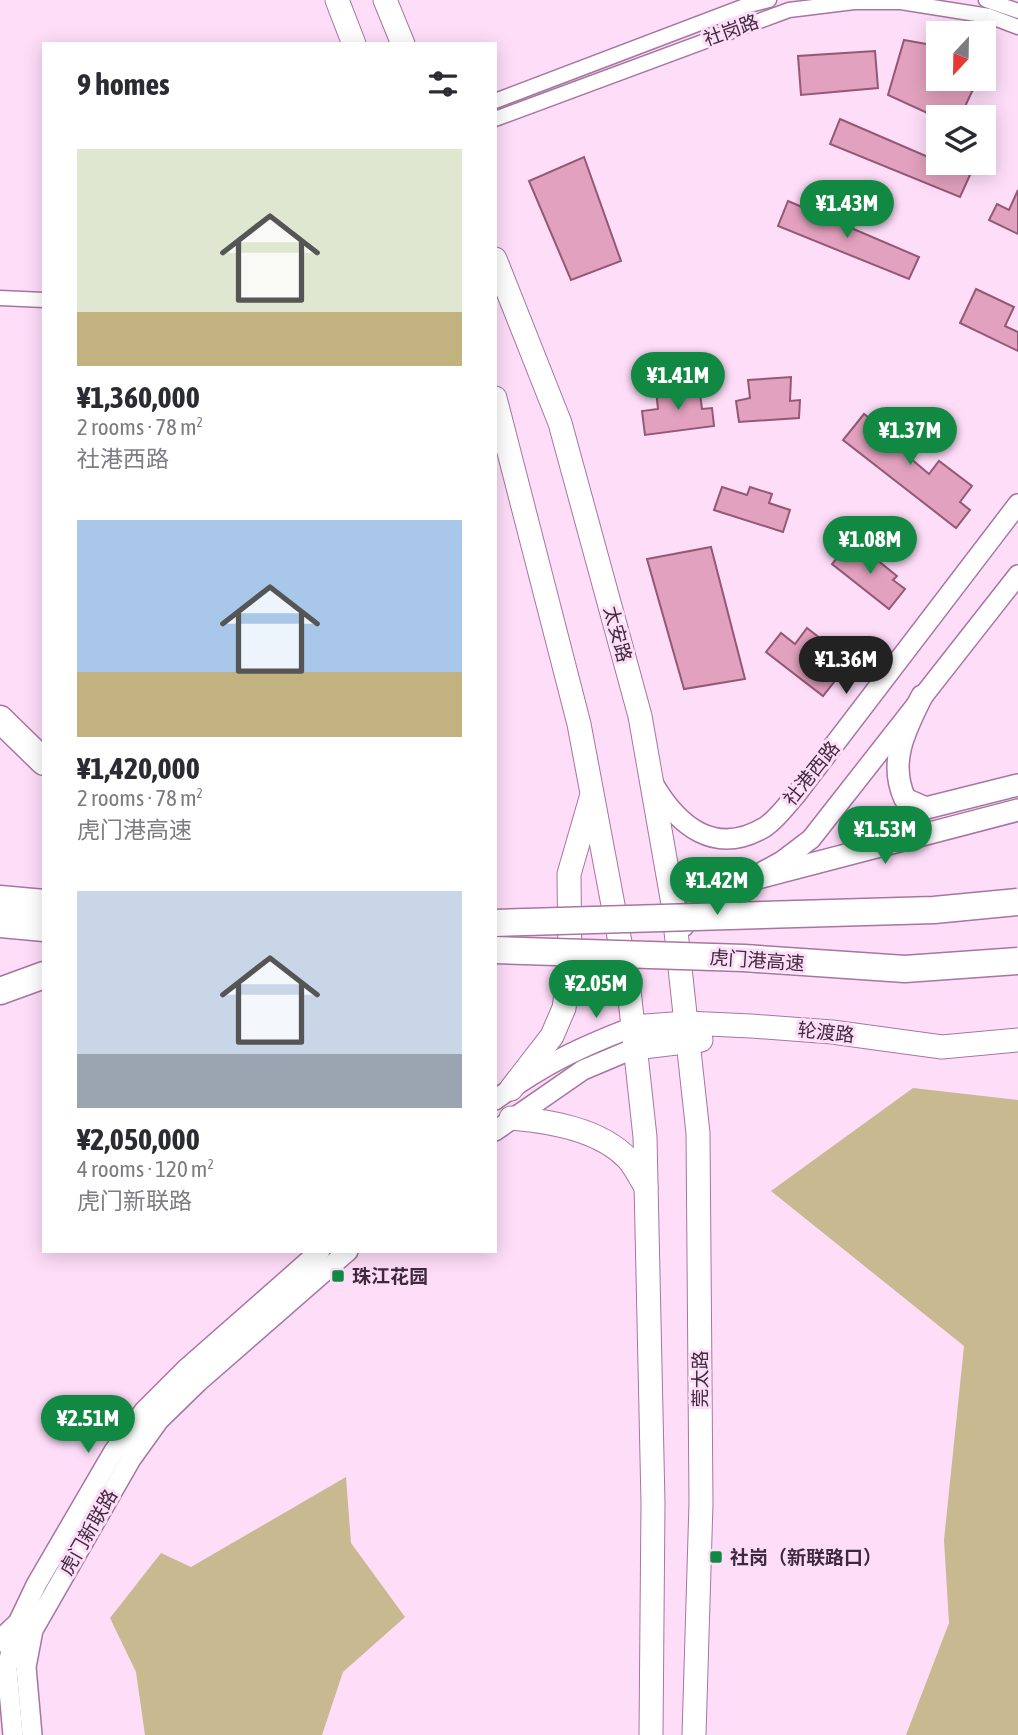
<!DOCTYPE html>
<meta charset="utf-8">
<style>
:root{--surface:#fff;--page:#f7f7f7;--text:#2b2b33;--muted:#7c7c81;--accent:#118943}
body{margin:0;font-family:"Asap Condensed","Noto Sans SC",sans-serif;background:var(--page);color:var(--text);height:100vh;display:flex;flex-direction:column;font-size:26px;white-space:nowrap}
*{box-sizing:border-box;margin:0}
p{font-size:23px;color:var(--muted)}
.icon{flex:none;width:38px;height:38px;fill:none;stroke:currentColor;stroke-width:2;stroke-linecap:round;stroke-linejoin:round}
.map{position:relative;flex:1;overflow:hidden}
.panel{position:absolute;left:42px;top:42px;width:455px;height:1211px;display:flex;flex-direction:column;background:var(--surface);border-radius:0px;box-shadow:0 4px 18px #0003}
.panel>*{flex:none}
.needle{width:46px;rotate:202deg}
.controls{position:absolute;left:926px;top:21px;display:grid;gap:14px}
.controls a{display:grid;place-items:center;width:70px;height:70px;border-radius:0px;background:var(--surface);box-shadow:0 4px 18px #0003;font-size:35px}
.price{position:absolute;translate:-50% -60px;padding:0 16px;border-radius:24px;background:var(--accent);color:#fff;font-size:23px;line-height:46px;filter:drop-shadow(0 2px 4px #0008)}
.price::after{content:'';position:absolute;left:50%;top:42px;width:21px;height:16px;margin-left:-10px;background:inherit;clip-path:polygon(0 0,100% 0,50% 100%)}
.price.selected{background:#222;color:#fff}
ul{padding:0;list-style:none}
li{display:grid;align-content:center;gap:14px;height:371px;padding:0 35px}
li span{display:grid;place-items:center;height:217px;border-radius:0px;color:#555}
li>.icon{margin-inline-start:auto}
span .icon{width:126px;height:126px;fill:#fffc;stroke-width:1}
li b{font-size:30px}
h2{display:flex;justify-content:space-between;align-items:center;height:84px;padding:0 35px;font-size:30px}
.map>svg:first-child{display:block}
.green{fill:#c8b990}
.building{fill:#e2a1be;stroke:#945874;stroke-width:2}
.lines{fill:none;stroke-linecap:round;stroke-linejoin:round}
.minor-casing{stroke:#a775a1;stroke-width:17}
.tertiary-casing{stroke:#a775a1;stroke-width:22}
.secondary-casing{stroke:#a775a1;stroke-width:24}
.primary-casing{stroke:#a775a1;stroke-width:25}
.motorway-casing{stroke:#a775a1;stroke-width:29}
.minor{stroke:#fff;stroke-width:14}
.tertiary{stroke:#fff;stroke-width:19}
.secondary{stroke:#fff;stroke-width:21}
.primary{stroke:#fff;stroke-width:23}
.motorway{stroke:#fff;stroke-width:26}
.motorway-bridge-casing{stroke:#a775a1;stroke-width:29;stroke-linecap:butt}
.motorway-bridge{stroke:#fff;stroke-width:26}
.poi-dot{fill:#118943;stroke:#feddf9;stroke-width:2.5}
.labels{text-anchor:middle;stroke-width:6;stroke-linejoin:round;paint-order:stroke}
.street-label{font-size:19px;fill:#3e2a3c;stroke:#feddf9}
.poi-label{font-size:19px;font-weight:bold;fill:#3e2a3c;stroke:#feddf9;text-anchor:start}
</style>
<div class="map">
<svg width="1018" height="1735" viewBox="0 0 1018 1735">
<rect width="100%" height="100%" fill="#feddf9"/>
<g class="green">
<polygon points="913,1088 1018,1100 1018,1735 906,1735 949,1623 944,1540 964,1346 771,1191"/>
<polygon points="346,1477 351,1543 405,1617 343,1672 322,1735 145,1735 136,1672 110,1618 161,1553 191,1567"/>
</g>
<g class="building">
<polygon points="904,40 938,46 938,79 978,79 960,117 936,117 888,95"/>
<polygon points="875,51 878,88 801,95 798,56"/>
<polygon points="840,119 970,175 960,197 830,144"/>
<polygon points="584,157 621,261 571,280 529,181"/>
<polygon points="1018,190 1018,234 989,220 997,204 1009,210"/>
<polygon points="788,201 919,257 909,279 778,226"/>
<polygon points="976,289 1014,307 1005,326 1018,332 1018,351 960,323"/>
<polygon points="791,377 790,401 800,400 799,418 739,422 736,401 750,398 748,380"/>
<polygon points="699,385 702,409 712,408 714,426 645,435 642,411 658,409 656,390"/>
<polygon points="888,413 901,423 898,427 921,445 910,458 929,474 939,461 972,486 960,502 970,510 956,528 843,440 864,414 878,425"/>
<polygon points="722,487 747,495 750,487 772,494 769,503 790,510 783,532 714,510"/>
<polygon points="847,546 861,557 866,551 897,576 893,580 905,589 889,609 832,564"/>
<polygon points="711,547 745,679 684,689 647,559"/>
<polygon points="807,628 839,653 827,668 838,677 823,696 766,652 781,633 795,644"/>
</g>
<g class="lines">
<g class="minor-casing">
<g id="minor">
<polyline points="986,0 1018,11"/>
<polyline points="495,101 745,6 769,0"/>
<polyline points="495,119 789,10 854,2 901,2 989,16 1018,27"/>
<polyline points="0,298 44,300"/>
</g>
</g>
<g class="tertiary-casing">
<g id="tertiary">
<path d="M653,783C678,826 715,857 765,827C776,820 786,806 795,796L1018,504"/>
<polyline points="762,872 782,861 811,839 1018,575"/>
<path d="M495,1100C543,1065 578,1048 633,1027"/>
<polyline points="495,1131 583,1070 635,1048"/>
<polyline points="13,1735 7,1668 17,1625 36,1585 114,1451 144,1411 186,1369 320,1251"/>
<polyline points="32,1735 26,1667 33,1630 131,1459 159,1420 198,1382 348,1251"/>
</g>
</g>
<g class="secondary-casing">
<g id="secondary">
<path d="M922,696C905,730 888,762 905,799L926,808L1018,785"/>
<path d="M683,926C697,901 716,893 742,882L1018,810"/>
<polyline points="0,1641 17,1625"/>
</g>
</g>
<g class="primary-casing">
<g id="primary">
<polyline points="337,0 354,44"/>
<polyline points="385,0 403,44"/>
<polyline points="495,259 560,423 640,716 673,904 698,1133 701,1503 694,1735"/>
<polyline points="495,398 579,724 629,990 645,1137 653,1503 651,1735"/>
<polyline points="633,1027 686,1023 751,1026 832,1032 942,1047 1018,1040"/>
<polyline points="635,1048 701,1040"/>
<polyline points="511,1089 552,1036 564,1008 570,965 569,874 591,798"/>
<path d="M511,1118C549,1121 600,1129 628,1159C635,1167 640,1178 646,1187"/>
</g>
</g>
<g class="motorway-casing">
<g id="motorway">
<polyline points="0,719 44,762"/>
<polyline points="0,899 44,903"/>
<polyline points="0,924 44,928"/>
<polyline points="0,991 44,975"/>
</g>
</g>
<use href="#minor" class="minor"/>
<use href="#tertiary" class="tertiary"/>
<use href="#secondary" class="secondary"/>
<use href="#primary" class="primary"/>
<use href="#motorway" class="motorway"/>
<g class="motorway-bridge-casing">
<g id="motorway-bridge">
<polyline points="495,923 934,910 1018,902"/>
<polyline points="495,950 744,958 905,969 1018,961"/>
</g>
</g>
<use href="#motorway-bridge" class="motorway-bridge"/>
</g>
<g class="poi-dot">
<rect x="331" y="1269" width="14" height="14" rx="3.5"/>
<rect x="709" y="1550" width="14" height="14" rx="3.5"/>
</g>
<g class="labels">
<g class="street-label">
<text transform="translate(731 30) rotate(-20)" y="7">社岗路</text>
<text transform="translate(618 634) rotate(75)" y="7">太安路</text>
<text transform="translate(811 773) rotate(-51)" y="7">社港西路</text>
<text transform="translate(757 960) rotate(4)" y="7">虎门港高速</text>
<text transform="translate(826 1032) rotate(6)" y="7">轮渡路</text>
<text transform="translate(700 1379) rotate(-90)" y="7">莞太路</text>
<text transform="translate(88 1532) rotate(-60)" y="7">虎门新联路</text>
</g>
<g class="poi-label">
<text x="352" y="1283">珠江花园</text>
<text x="730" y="1564">社岗（新联路口）</text>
</g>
</g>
</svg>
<div class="controls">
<a><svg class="needle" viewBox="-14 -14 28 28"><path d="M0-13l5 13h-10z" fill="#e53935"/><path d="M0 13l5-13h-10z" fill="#7c7c81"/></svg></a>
<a><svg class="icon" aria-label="layers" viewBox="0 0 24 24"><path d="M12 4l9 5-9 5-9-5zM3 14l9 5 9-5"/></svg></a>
</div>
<b class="price" style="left:847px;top:240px">¥1.43M</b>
<b class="price" style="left:678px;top:412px">¥1.41M</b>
<b class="price" style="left:910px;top:467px">¥1.37M</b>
<b class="price" style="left:870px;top:576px">¥1.08M</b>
<b class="price selected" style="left:846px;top:696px">¥1.36M</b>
<b class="price" style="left:885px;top:866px">¥1.53M</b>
<b class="price" style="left:717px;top:917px">¥1.42M</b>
<b class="price" style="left:596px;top:1020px">¥2.05M</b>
<b class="price" style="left:88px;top:1455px">¥2.51M</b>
<section class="panel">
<h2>9 homes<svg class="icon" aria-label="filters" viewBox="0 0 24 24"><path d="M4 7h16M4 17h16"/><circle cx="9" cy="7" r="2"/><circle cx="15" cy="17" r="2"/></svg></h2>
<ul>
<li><span style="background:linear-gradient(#dfe7d0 75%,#c2b280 0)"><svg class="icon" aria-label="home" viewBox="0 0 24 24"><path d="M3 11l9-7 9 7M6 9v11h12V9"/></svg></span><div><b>¥1,360,000</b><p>2 rooms · 78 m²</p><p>社港西路</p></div></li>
<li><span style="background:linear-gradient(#a9c7e8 70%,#c2b280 0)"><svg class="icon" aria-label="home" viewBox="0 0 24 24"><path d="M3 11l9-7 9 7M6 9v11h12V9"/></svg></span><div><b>¥1,420,000</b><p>2 rooms · 78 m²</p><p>虎门港高速</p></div></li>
<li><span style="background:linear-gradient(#c9d6e8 75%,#9aa5b1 0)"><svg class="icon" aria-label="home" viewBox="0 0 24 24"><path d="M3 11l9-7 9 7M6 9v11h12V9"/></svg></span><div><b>¥2,050,000</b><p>4 rooms · 120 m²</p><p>虎门新联路</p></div></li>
</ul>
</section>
</div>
